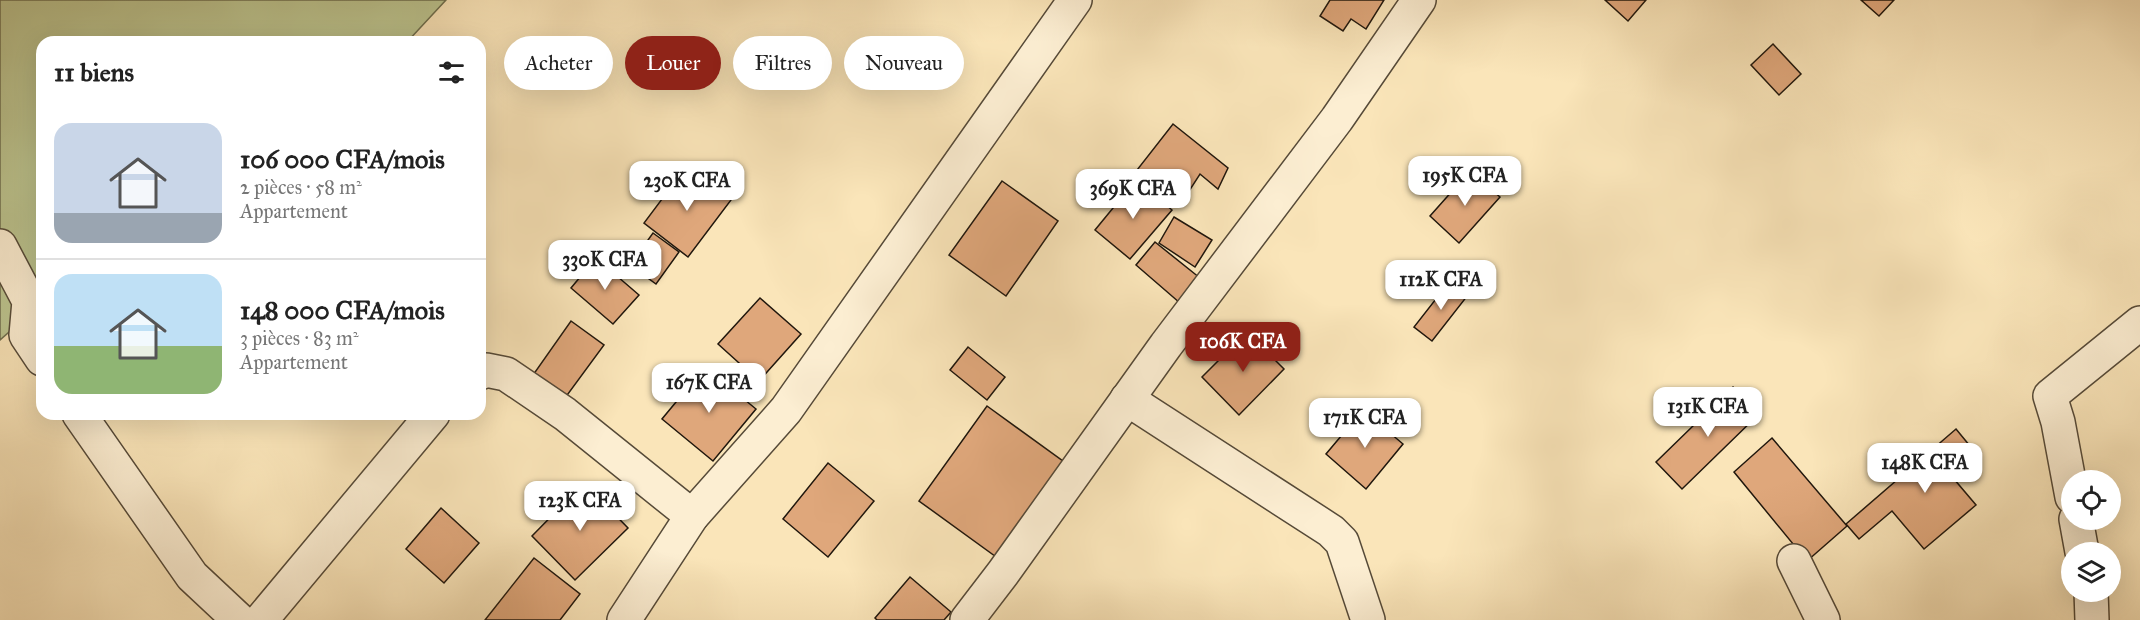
<!DOCTYPE html>
<html lang="fr">
<meta charset="utf-8">
<style>
:root{--surface:#fff;--page:#f6f6f6;--text:#222;--muted:#767676;--line:#e0e0e0;--accent:#8f2418}
body{margin:0;font-family:"IM FELL Great Primer",serif;background:var(--page);color:var(--text);height:100vh;display:flex;flex-direction:column;font-size:22px;white-space:nowrap}
*{box-sizing:border-box;margin:0}
p{font-size:20px;color:var(--muted)}
.icon{flex:none;width:33px;height:33px;fill:none;stroke:currentColor;stroke-width:2;stroke-linecap:round;stroke-linejoin:round}
.map{position:relative;flex:1;overflow:hidden}
.side{position:absolute;left:36px;top:36px;width:450px;height:384px;display:flex;flex-direction:column;background:var(--surface);border-radius:18px;box-shadow:0 6px 24px #0002}
.side>*{flex:none}
.hud{position:absolute;left:504px;top:36px;width:570px;height:54px;display:flex;gap:12px}
.buttons{position:absolute;left:2061px;top:470px;display:grid;gap:12px}
.buttons a{display:grid;place-items:center;width:60px;height:60px;border-radius:50%;background:var(--surface);box-shadow:0 6px 24px #0002;font-size:30px}
.price{position:absolute;translate:-50% -51px;padding:0 14px;border-radius:12px;background:#fff;color:#222;font-size:20px;line-height:39px;filter:drop-shadow(0 2px 3px #0008)}
.price::after{content:'';position:absolute;left:50%;top:36px;width:18px;height:14px;margin-left:-9px;background:inherit;clip-path:polygon(0 0,100% 0,50% 100%)}
.price.active{background:var(--accent);color:#fff}
ul{padding:0;list-style:none}
li{display:flex;align-items:center;gap:18px;height:150px;padding:0 18px}
li+li{border-top:2px solid var(--line)}
li span{display:grid;place-items:center;flex:none;width:168px;height:120px;border-radius:18px;color:#555}
li>.icon{margin-inline-start:auto}
span .icon{width:72px;height:72px;fill:#fffc;stroke-width:1}
li b{font-size:26px}
h2{display:flex;justify-content:space-between;align-items:center;height:72px;padding:0 18px;font-size:26px}
.chip{padding:0 21px;border-radius:27px;background:var(--surface);box-shadow:0 6px 24px #0002;font-size:21px;line-height:54px}
.chip.active{background:var(--accent);color:#fff}
.map>svg:first-child{display:block}
.green{fill:#bcc590;stroke:#6e6e4e;stroke-width:1.5}
.building{fill:#dfa77b;stroke:#20170d;stroke-width:1.5}
.lines{fill:none;stroke-linecap:round;stroke-linejoin:round}
.minor-casing{stroke:#564a38;stroke-width:36}
.minor{stroke:#fceed2;stroke-width:33}
</style>
<div class="map">
<svg width="2140" height="620" viewBox="0 0 2140 620">
<rect width="100%" height="100%" fill="#fae5b9"/>
<filter id="stains"><feTurbulence type="fractalNoise" baseFrequency=".00333" numOctaves="4"/><feColorMatrix values="0 0 0 0 .2 0 0 0 0 .09 0 0 0 0 .02 0 0 0 .5 -.17"/></filter>
<radialGradient id="worn" r=".72"><stop offset=".6" stop-color="#630" stop-opacity="0"/><stop offset="1" stop-color="#630" stop-opacity=".3"/></radialGradient>
<polygon class="green" points="0,0 446,0 407,42 42,42 42,303 0,340"/>
<g class="building">
<polygon points="1330,0 1384,0 1366,29 1351,19 1343,31 1320,16"/>
<polygon points="1605,0 1646,0 1628,21"/>
<polygon points="1861,0 1894,0 1879,16"/>
<polygon points="1773,44 1801,74 1779,95 1751,65"/>
<polygon points="1173,124 1228,168 1218,189 1200,174 1182,202 1137,170"/>
<polygon points="686,167 731,200 688,257 644,223"/>
<polygon points="1470,171 1500,197 1459,243 1430,216"/>
<polygon points="1136,180 1172,210 1130,259 1095,230"/>
<polygon points="1002,181 1058,221 1006,296 949,255"/>
<polygon points="1174,217 1212,240 1195,267 1159,243"/>
<polygon points="653,233 679,252 656,284 630,265"/>
<polygon points="1155,242 1200,278 1180,303 1136,265"/>
<polygon points="596,258 639,295 613,324 571,288"/>
<polygon points="1450,281 1468,295 1432,341 1414,327"/>
<polygon points="760,298 801,334 759,381 718,344"/>
<polygon points="571,321 604,345 565,398 533,375"/>
<polygon points="1247,332 1284,369 1239,415 1202,377"/>
<polygon points="968,347 1005,377 987,400 950,370"/>
<polygon points="705,367 756,409 713,461 662,419"/>
<polygon points="1733,387 1759,414 1682,489 1656,462"/>
<polygon points="987,406 1067,464 999,559 919,501"/>
<polygon points="1363,410 1403,444 1366,489 1326,454"/>
<polygon points="1956,429 1979,457 1954,479 1976,505 1924,549 1892,511 1859,539 1846,524"/>
<polygon points="1772,438 1847,526 1807,561 1734,472"/>
<polygon points="828,463 874,501 828,557 783,519"/>
<polygon points="584,483 628,528 575,580 532,536"/>
<polygon points="441,508 479,543 444,583 406,549"/>
<polygon points="534,558 580,594 560,620 485,620"/>
<polygon points="910,577 951,612 944,620 877,620 875,618"/>
</g>
<g class="lines">
<g class="minor-casing">
<g id="minor">
<polyline points="0,246 29,301 26,335 42,359"/>
<polyline points="480,373 486,370 506,374 565,414 692,516"/>
<polyline points="1127,399 1331,531 1342,542 1368,620"/>
<polyline points="79,414 192,576 239,620"/>
<polyline points="2072,497 2058,422 2050,396 2140,323"/>
<polyline points="2076,519 2082,552"/>
<polyline points="1794,561 1823,620"/>
<polyline points="2091,591 2092,620"/>
<polyline points="261,620 433,414"/>
<polyline points="624,620 692,516 786,410 1075,0"/>
<polyline points="967,620 1003,573 1166,345 1337,119 1419,0"/>
</g>
</g>
<use href="#minor" class="minor"/>
</g>
<rect width="100%" height="100%" filter="url(#stains)"/>
<rect width="100%" height="100%" fill="url(#worn)"/>
</svg>
<div class="buttons">
<a><svg class="icon" aria-label="locate" viewBox="0 0 24 24"><circle cx="12" cy="12" r="6"/><path d="M12 2v4M12 18v4M2 12h4M18 12h4"/></svg></a>
<a><svg class="icon" aria-label="layers" viewBox="0 0 24 24"><path d="M12 4l9 5-9 5-9-5zM3 14l9 5 9-5"/></svg></a>
</div>
<b class="price" style="left:1465px;top:207px">195K CFA</b>
<b class="price" style="left:687px;top:212px">230K CFA</b>
<b class="price" style="left:1133px;top:220px">369K CFA</b>
<b class="price" style="left:605px;top:291px">330K CFA</b>
<b class="price" style="left:1441px;top:311px">112K CFA</b>
<b class="price active" style="left:1243px;top:373px">106K CFA</b>
<b class="price" style="left:709px;top:414px">167K CFA</b>
<b class="price" style="left:1708px;top:438px">131K CFA</b>
<b class="price" style="left:1365px;top:449px">171K CFA</b>
<b class="price" style="left:1925px;top:494px">148K CFA</b>
<b class="price" style="left:580px;top:532px">123K CFA</b>
<div class="hud">
<a class="chip">Acheter</a>
<a class="chip active">Louer</a>
<a class="chip">Filtres</a>
<a class="chip">Nouveau</a>
</div>
<section class="side">
<h2>11 biens<svg class="icon" aria-label="filters" viewBox="0 0 24 24"><path d="M4 7h16M4 17h16"/><circle cx="9" cy="7" r="2"/><circle cx="15" cy="17" r="2"/></svg></h2>
<ul>
<li><span style="background:linear-gradient(#c9d6e8 75%,#9aa5b1 0)"><svg class="icon" aria-label="home" viewBox="0 0 24 24"><path d="M3 11l9-7 9 7M6 9v11h12V9"/></svg></span><div><b>106 000 CFA/mois</b><p>2 pièces · 58 m²</p><p>Appartement</p></div></li>
<li><span style="background:linear-gradient(#bfe0f5 60%,#8fb573 0)"><svg class="icon" aria-label="home" viewBox="0 0 24 24"><path d="M3 11l9-7 9 7M6 9v11h12V9"/></svg></span><div><b>148 000 CFA/mois</b><p>3 pièces · 83 m²</p><p>Appartement</p></div></li>
</ul>
</section>
</div>
